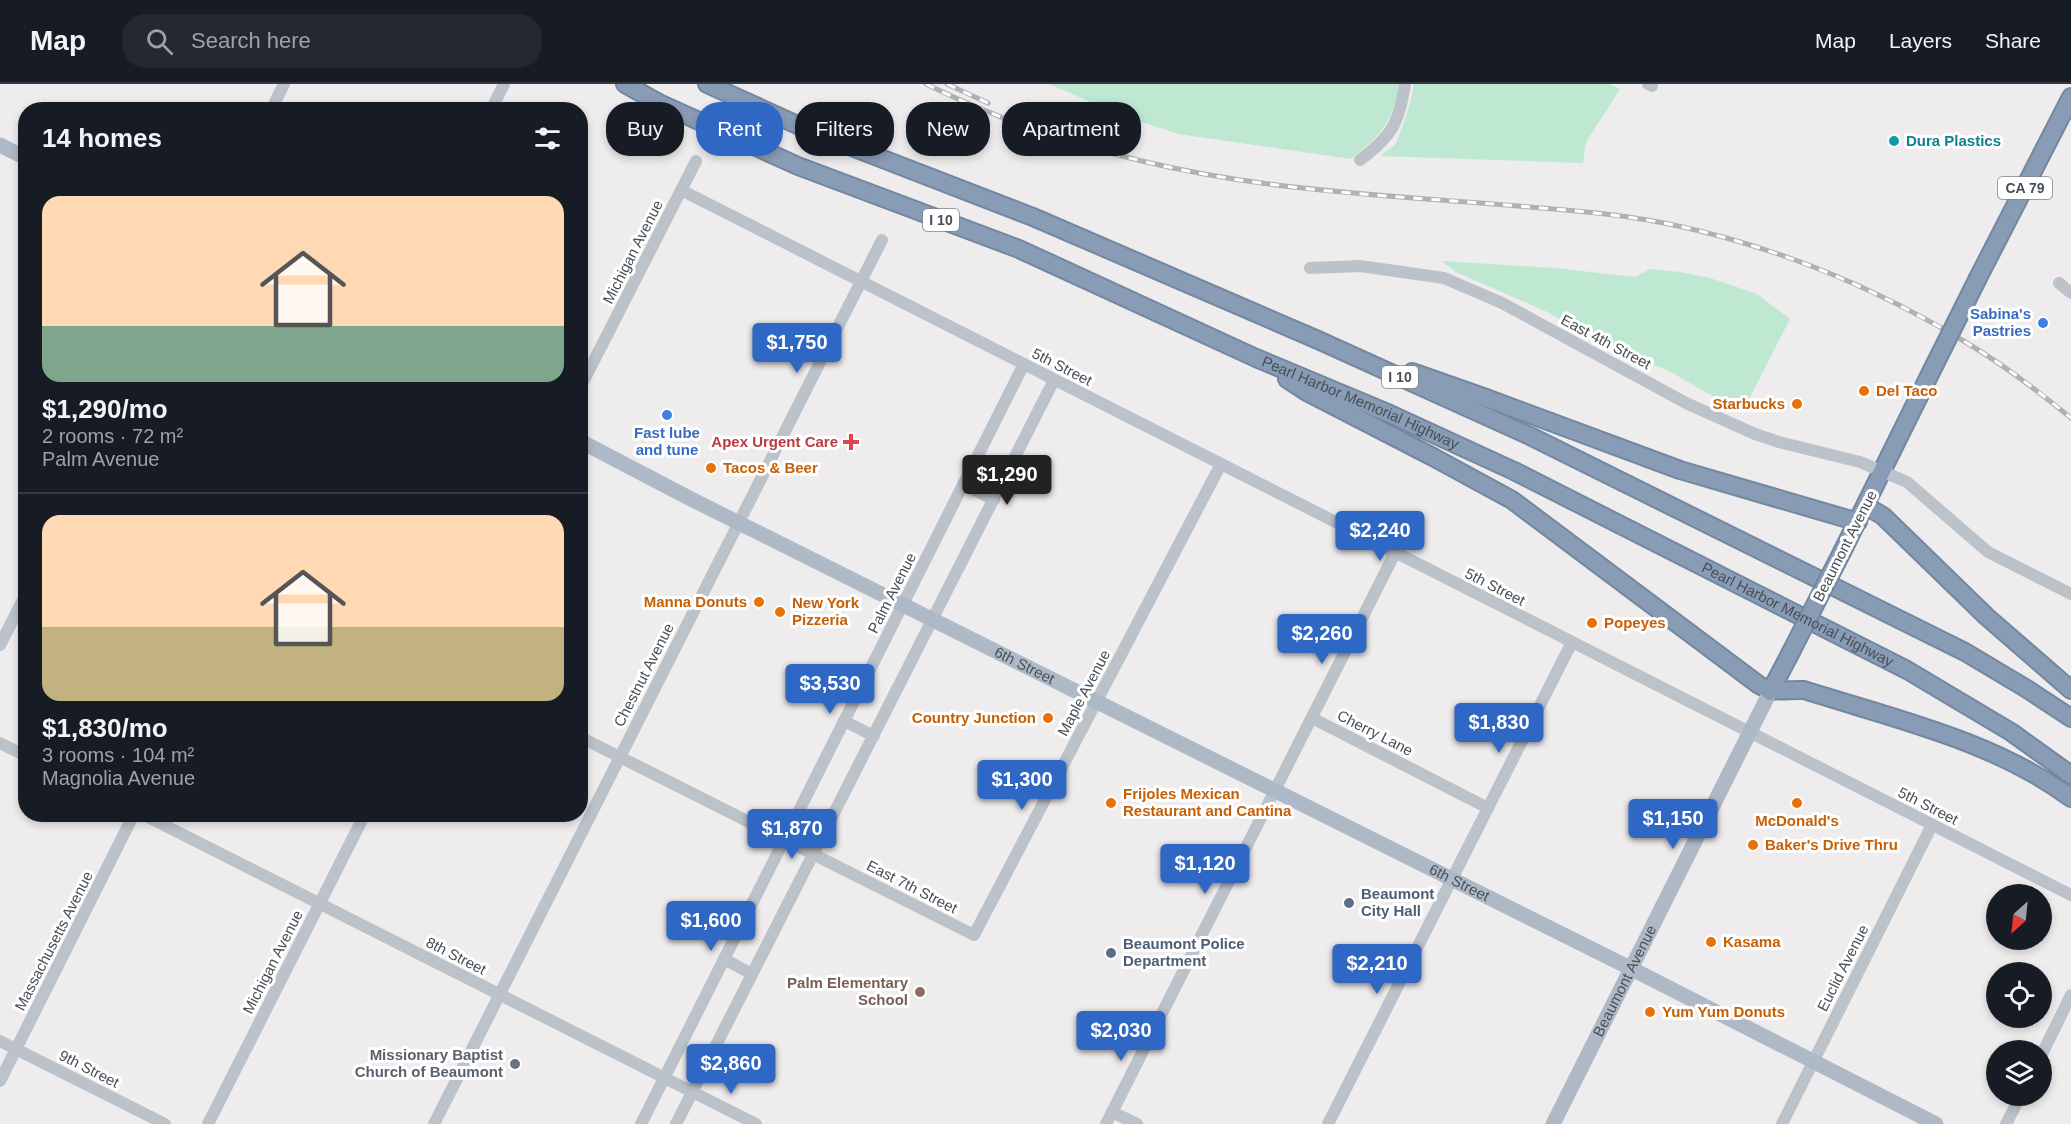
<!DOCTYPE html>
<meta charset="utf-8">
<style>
:root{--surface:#171b24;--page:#242831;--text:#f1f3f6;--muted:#9ea1a6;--line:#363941;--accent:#2f67c5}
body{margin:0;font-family:Helvetica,sans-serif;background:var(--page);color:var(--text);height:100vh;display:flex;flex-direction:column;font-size:22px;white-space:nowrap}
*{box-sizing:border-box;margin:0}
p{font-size:20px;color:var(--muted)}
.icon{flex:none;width:33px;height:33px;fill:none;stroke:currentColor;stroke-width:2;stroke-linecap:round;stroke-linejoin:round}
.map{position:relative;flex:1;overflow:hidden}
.panel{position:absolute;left:18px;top:18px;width:570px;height:720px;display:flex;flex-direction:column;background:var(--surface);border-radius:24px;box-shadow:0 3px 9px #0003}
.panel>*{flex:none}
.hud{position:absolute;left:606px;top:18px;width:570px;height:54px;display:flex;gap:12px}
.needle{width:39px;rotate:207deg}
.controls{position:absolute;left:1986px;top:800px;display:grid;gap:12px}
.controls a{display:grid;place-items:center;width:66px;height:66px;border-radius:50%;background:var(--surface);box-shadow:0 3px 9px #0003;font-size:30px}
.price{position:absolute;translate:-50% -51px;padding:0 14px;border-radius:6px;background:var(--accent);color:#fff;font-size:20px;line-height:39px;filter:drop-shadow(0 2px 3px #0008)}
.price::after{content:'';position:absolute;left:50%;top:36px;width:18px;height:14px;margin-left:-9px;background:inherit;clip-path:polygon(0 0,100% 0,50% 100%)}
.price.on{background:#222;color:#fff}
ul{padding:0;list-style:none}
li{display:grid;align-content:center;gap:12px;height:318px;padding:0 24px}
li+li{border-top:2px solid var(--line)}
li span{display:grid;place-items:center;height:186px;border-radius:18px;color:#555}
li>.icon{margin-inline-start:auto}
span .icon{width:108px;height:108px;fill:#fffc;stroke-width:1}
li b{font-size:26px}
h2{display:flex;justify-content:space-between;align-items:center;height:72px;padding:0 24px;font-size:26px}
.pill{padding:0 21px;border-radius:24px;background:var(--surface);box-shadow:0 3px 9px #0003;font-size:21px;line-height:54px}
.pill.on{background:var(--accent);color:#fff}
header{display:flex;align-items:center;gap:36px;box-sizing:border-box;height:84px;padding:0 30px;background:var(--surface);border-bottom:2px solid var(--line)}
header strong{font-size:28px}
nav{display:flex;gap:33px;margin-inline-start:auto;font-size:21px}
.search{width:420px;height:54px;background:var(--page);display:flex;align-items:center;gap:15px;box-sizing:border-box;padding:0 21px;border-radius:24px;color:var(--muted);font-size:22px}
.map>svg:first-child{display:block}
.green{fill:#bee8d1}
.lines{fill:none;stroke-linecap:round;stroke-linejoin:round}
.highway-casing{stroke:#7487a1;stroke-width:20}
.minor{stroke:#bcc2c9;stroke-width:12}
.major{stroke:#aeb9c8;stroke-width:15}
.highway{stroke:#899cb5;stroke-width:16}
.rail-casing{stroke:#afb1b5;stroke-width:5}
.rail{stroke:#fff;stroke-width:3;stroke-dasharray:9;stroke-linecap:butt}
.highway-bridge-casing{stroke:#7487a1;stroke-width:20;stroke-linecap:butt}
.highway-bridge{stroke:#899cb5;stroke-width:16}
.culture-dot{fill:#0f9aa8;stroke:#fff;stroke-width:2}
.shop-dot{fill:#3f7fe0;stroke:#fff;stroke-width:2}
.food-dot{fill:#e8710a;stroke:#fff;stroke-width:2}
.health-dot{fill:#e0444e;stroke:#fff;stroke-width:2}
.service-dot{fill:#5c6f8a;stroke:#fff;stroke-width:2}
.education-dot{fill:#8d6e63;stroke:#fff;stroke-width:2}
.worship-dot{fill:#6b7280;stroke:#fff;stroke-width:2}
.labels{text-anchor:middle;stroke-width:6;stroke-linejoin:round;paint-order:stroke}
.shield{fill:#fff;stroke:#7e8389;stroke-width:1.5}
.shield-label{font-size:14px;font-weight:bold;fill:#474e56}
.culture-label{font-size:15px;font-weight:bold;fill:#0d838f;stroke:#fff;text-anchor:start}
.street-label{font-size:15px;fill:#474e56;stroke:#fff}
.shop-label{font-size:15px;font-weight:bold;fill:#366cbe;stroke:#fff;text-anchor:end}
.food-label{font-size:15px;font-weight:bold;fill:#c56008;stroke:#fff;text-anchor:start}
.health-label{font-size:15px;font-weight:bold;fill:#be3a42;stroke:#fff;text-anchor:end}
.service-label{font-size:15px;font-weight:bold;fill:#4e5e75;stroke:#fff;text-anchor:start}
.education-label{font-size:15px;font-weight:bold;fill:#785e54;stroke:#fff;text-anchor:end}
.worship-label{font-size:15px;font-weight:bold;fill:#5b616d;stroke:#fff;text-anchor:end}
</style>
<header>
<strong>Map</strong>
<div class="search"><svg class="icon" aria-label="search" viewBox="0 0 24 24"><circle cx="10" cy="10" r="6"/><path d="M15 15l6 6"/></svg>Search here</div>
<nav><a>Map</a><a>Layers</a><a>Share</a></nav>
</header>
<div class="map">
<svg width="2071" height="1040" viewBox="0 0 2071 1040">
<rect width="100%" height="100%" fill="#eeecec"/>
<g class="green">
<path d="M1049,0H1399C1393,40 1380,51 1351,75L1178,50L1121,31Z"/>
<polygon points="1414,0 1609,0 1620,5 1586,58 1583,79 1380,72 1396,60 1410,20"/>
<polygon points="1442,177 1555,184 1635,193 1650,185 1680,188 1710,194 1757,210 1790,235 1744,325 1718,315 1667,286 1618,267 1545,227 1456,188"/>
</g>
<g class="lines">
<g class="highway-casing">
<g id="highway">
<path id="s3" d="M625,0L659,19L798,82L1019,165L1256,274L1390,330L1514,387L1907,586L2011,648L2071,691"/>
<polyline points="707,0 813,48 1033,133 1318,256 1530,352 1965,568 2027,605 2071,634"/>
<polyline points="1978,194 2071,13"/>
<polyline points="1412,288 1486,314 1680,386 1858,438"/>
<path d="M1287,295L1307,308L1433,373L1512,416L1759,601C1774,610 1788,605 1804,606C1895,635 1994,657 2071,714"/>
<polyline points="1866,422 1883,432 1987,533 2071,606"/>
<polyline points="1843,466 1934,282"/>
<polyline points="1770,608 1791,568"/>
</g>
</g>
<g class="minor">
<polyline points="1648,0 1652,2"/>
<polyline points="271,26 284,0"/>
<polyline points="491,26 504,0"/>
<path d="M1360,76C1392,52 1399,39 1405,0"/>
<polyline points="681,106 2071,811"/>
<polyline points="1310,184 1360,182 1444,194 1502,219 1686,319 1755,350 1779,358 1860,378 1907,398 1988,468 2071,510"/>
<polyline points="2059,199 2071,209"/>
<polyline points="580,304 696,77"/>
<polyline points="963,400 994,416"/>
<polyline points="0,561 26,510"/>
<polyline points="1312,634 1488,724"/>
<polyline points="844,637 874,652"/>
<polyline points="580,653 974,851 1221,380"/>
<polyline points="0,659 26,672"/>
<polyline points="142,730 756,1040"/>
<polyline points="724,875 752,890"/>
<polyline points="0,957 165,1040"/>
<polyline points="2042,970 2071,911"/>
<polyline points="0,997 134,730"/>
<polyline points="1112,1028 1137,1040"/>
<polyline points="208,1040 365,730"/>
<polyline points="434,1040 882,156"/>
<polyline points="641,1040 1024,280"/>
<polyline points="676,1040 1054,296"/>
<polyline points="1106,1040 1395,469"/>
<polyline points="1328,1040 1572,558"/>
<polyline points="1782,1040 1932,741"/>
<polyline points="2006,1040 2021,1011"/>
</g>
<g class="major">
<polyline points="0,61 26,74"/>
<path id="s1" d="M580,357L691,415L1632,885L1936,1040"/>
<path id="s2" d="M1553,1040L1770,608"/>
</g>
<use href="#highway" class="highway"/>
<g class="rail-casing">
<g id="rail">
<path d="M926,0C1034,53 1150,85 1269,100C1351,111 1435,115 1518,122C1568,126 1619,130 1669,140C1774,162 1875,203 1967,259C2004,281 2038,307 2071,334"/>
<polyline points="947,0 988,19"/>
</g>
</g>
<use href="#rail" class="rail"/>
<g class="highway-bridge-casing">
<g id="highway-bridge">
<polyline points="1934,282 1978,194"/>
<polyline points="1791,568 1843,466"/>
</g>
</g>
<use href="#highway-bridge" class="highway-bridge"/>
</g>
<circle class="culture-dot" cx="1894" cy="57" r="6"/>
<g class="shop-dot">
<circle cx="2043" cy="239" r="6"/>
<circle cx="667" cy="331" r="6"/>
</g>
<g class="food-dot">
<circle cx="1864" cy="307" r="6"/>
<circle cx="1797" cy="320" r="6"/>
<circle cx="711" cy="384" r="6"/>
<circle cx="759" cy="518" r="6"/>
<circle cx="780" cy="528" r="6"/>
<circle cx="1592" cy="539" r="6"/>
<circle cx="1048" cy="634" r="6"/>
<circle cx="1111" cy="719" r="6"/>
<circle cx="1797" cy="719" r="6"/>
<circle cx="1753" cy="761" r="6"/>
<circle cx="1711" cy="858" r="6"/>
<circle cx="1650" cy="928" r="6"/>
</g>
<path class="health-dot" d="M848 349h6v6h6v6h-6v6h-6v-6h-6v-6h6z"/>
<g class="service-dot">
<circle cx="1349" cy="819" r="6"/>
<circle cx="1111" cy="869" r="6"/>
</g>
<circle class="education-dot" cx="920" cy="908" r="6"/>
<circle class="worship-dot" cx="515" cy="980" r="6"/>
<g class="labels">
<g class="shield">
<rect x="1998" y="93" width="54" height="22" rx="4.5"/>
<rect x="923" y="125" width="36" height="22" rx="4.5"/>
<rect x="1382" y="282" width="36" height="22" rx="4.5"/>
</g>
<g class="shield-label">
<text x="2025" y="109">CA 79</text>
<text x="941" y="141">I 10</text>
<text x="1400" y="298">I 10</text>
</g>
<g class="culture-label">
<text x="1906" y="62">Dura Plastics</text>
</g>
<g class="street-label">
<text transform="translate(633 168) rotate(-63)" y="5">Michigan Avenue</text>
<text transform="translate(1606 258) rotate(28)" y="5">East 4th Street</text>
<text transform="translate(1062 283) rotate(27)" y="5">5th Street</text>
<text dy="5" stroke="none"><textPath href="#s3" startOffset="802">Pearl Harbor Memorial Highway</textPath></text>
<text transform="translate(1845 462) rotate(-63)" y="5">Beaumont Avenue</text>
<text transform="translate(1495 503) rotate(27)" y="5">5th Street</text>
<text transform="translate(892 509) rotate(-63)" y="5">Palm Avenue</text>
<text dy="5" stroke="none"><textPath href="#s3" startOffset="1288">Pearl Harbor Memorial Highway</textPath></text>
<text dy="5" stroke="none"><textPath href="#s1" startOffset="498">6th Street</textPath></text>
<text transform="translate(644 591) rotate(-63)" y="5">Chestnut Avenue</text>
<text transform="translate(1084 609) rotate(-62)" y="5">Maple Avenue</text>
<text transform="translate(1375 649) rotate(27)" y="5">Cherry Lane</text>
<text transform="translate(1928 722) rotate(27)" y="5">5th Street</text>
<text dy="5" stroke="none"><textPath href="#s1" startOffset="984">6th Street</textPath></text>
<text transform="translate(912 803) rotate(27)" y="5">East 7th Street</text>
<text transform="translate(54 857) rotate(-63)" y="5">Massachusetts Avenue</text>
<text transform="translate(456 872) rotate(27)" y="5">8th Street</text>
<text transform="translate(273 878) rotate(-63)" y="5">Michigan Avenue</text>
<text transform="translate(1843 884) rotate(-63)" y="5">Euclid Avenue</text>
<text dy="5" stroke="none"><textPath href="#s2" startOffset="160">Beaumont Avenue</textPath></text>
<text transform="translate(89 985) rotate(27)" y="5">9th Street</text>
</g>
<g class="shop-label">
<text x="2031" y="235">Sabina's<tspan x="2031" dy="17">Pastries</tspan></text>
<text x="667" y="354" text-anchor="middle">Fast lube<tspan x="667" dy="17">and tune</tspan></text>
</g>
<g class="food-label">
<text x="1876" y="312">Del Taco</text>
<text x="1785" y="325" text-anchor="end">Starbucks</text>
<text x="723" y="389">Tacos &amp; Beer</text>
<text x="747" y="523" text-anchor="end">Manna Donuts</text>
<text x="792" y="524">New York<tspan x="792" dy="17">Pizzeria</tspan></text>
<text x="1604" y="544">Popeyes</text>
<text x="1036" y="639" text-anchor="end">Country Junction</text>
<text x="1123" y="715">Frijoles Mexican<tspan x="1123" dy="17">Restaurant and Cantina</tspan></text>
<text x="1797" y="742" text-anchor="middle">McDonald's</text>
<text x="1765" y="766">Baker's Drive Thru</text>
<text x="1723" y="863">Kasama</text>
<text x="1662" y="933">Yum Yum Donuts</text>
</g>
<g class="health-label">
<text x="838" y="363">Apex Urgent Care</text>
</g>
<g class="service-label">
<text x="1361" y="815">Beaumont<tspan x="1361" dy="17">City Hall</tspan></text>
<text x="1123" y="865">Beaumont Police<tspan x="1123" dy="17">Department</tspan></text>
</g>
<g class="education-label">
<text x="908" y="904">Palm Elementary<tspan x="908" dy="17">School</tspan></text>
</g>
<g class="worship-label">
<text x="503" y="976">Missionary Baptist<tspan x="503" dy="17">Church of Beaumont</tspan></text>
</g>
</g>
</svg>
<div class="controls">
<a><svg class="needle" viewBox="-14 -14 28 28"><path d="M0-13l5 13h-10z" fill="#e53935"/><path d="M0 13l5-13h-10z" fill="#9ea1a6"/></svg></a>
<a><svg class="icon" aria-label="locate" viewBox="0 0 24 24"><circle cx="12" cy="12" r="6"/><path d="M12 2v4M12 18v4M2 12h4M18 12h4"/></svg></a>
<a><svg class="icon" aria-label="layers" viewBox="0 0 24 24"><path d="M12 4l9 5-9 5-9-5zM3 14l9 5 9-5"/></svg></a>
</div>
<b class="price" style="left:797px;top:290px">$1,750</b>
<b class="price on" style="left:1007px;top:422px">$1,290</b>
<b class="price" style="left:1380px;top:478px">$2,240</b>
<b class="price" style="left:1322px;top:581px">$2,260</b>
<b class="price" style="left:830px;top:631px">$3,530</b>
<b class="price" style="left:1499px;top:670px">$1,830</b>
<b class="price" style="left:1022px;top:727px">$1,300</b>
<b class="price" style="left:1673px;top:766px">$1,150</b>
<b class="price" style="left:792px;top:776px">$1,870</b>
<b class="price" style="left:1205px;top:811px">$1,120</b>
<b class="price" style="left:711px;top:868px">$1,600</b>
<b class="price" style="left:1377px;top:911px">$2,210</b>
<b class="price" style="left:1121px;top:978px">$2,030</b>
<b class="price" style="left:731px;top:1011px">$2,860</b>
<div class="hud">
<a class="pill">Buy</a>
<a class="pill on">Rent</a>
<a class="pill">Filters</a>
<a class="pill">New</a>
<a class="pill">Apartment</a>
</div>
<section class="panel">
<h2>14 homes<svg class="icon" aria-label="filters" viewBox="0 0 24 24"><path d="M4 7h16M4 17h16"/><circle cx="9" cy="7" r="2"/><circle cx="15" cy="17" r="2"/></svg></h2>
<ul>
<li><span style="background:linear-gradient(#ffd9b3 70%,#7fa58c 0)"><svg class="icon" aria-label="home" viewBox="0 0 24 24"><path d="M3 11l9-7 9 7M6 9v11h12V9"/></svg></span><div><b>$1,290/mo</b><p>2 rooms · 72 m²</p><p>Palm Avenue</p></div></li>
<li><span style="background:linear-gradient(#ffd9b3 60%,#c2b280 0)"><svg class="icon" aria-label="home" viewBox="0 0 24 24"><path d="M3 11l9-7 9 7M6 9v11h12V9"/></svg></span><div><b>$1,830/mo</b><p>3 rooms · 104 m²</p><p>Magnolia Avenue</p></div></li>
</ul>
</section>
</div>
